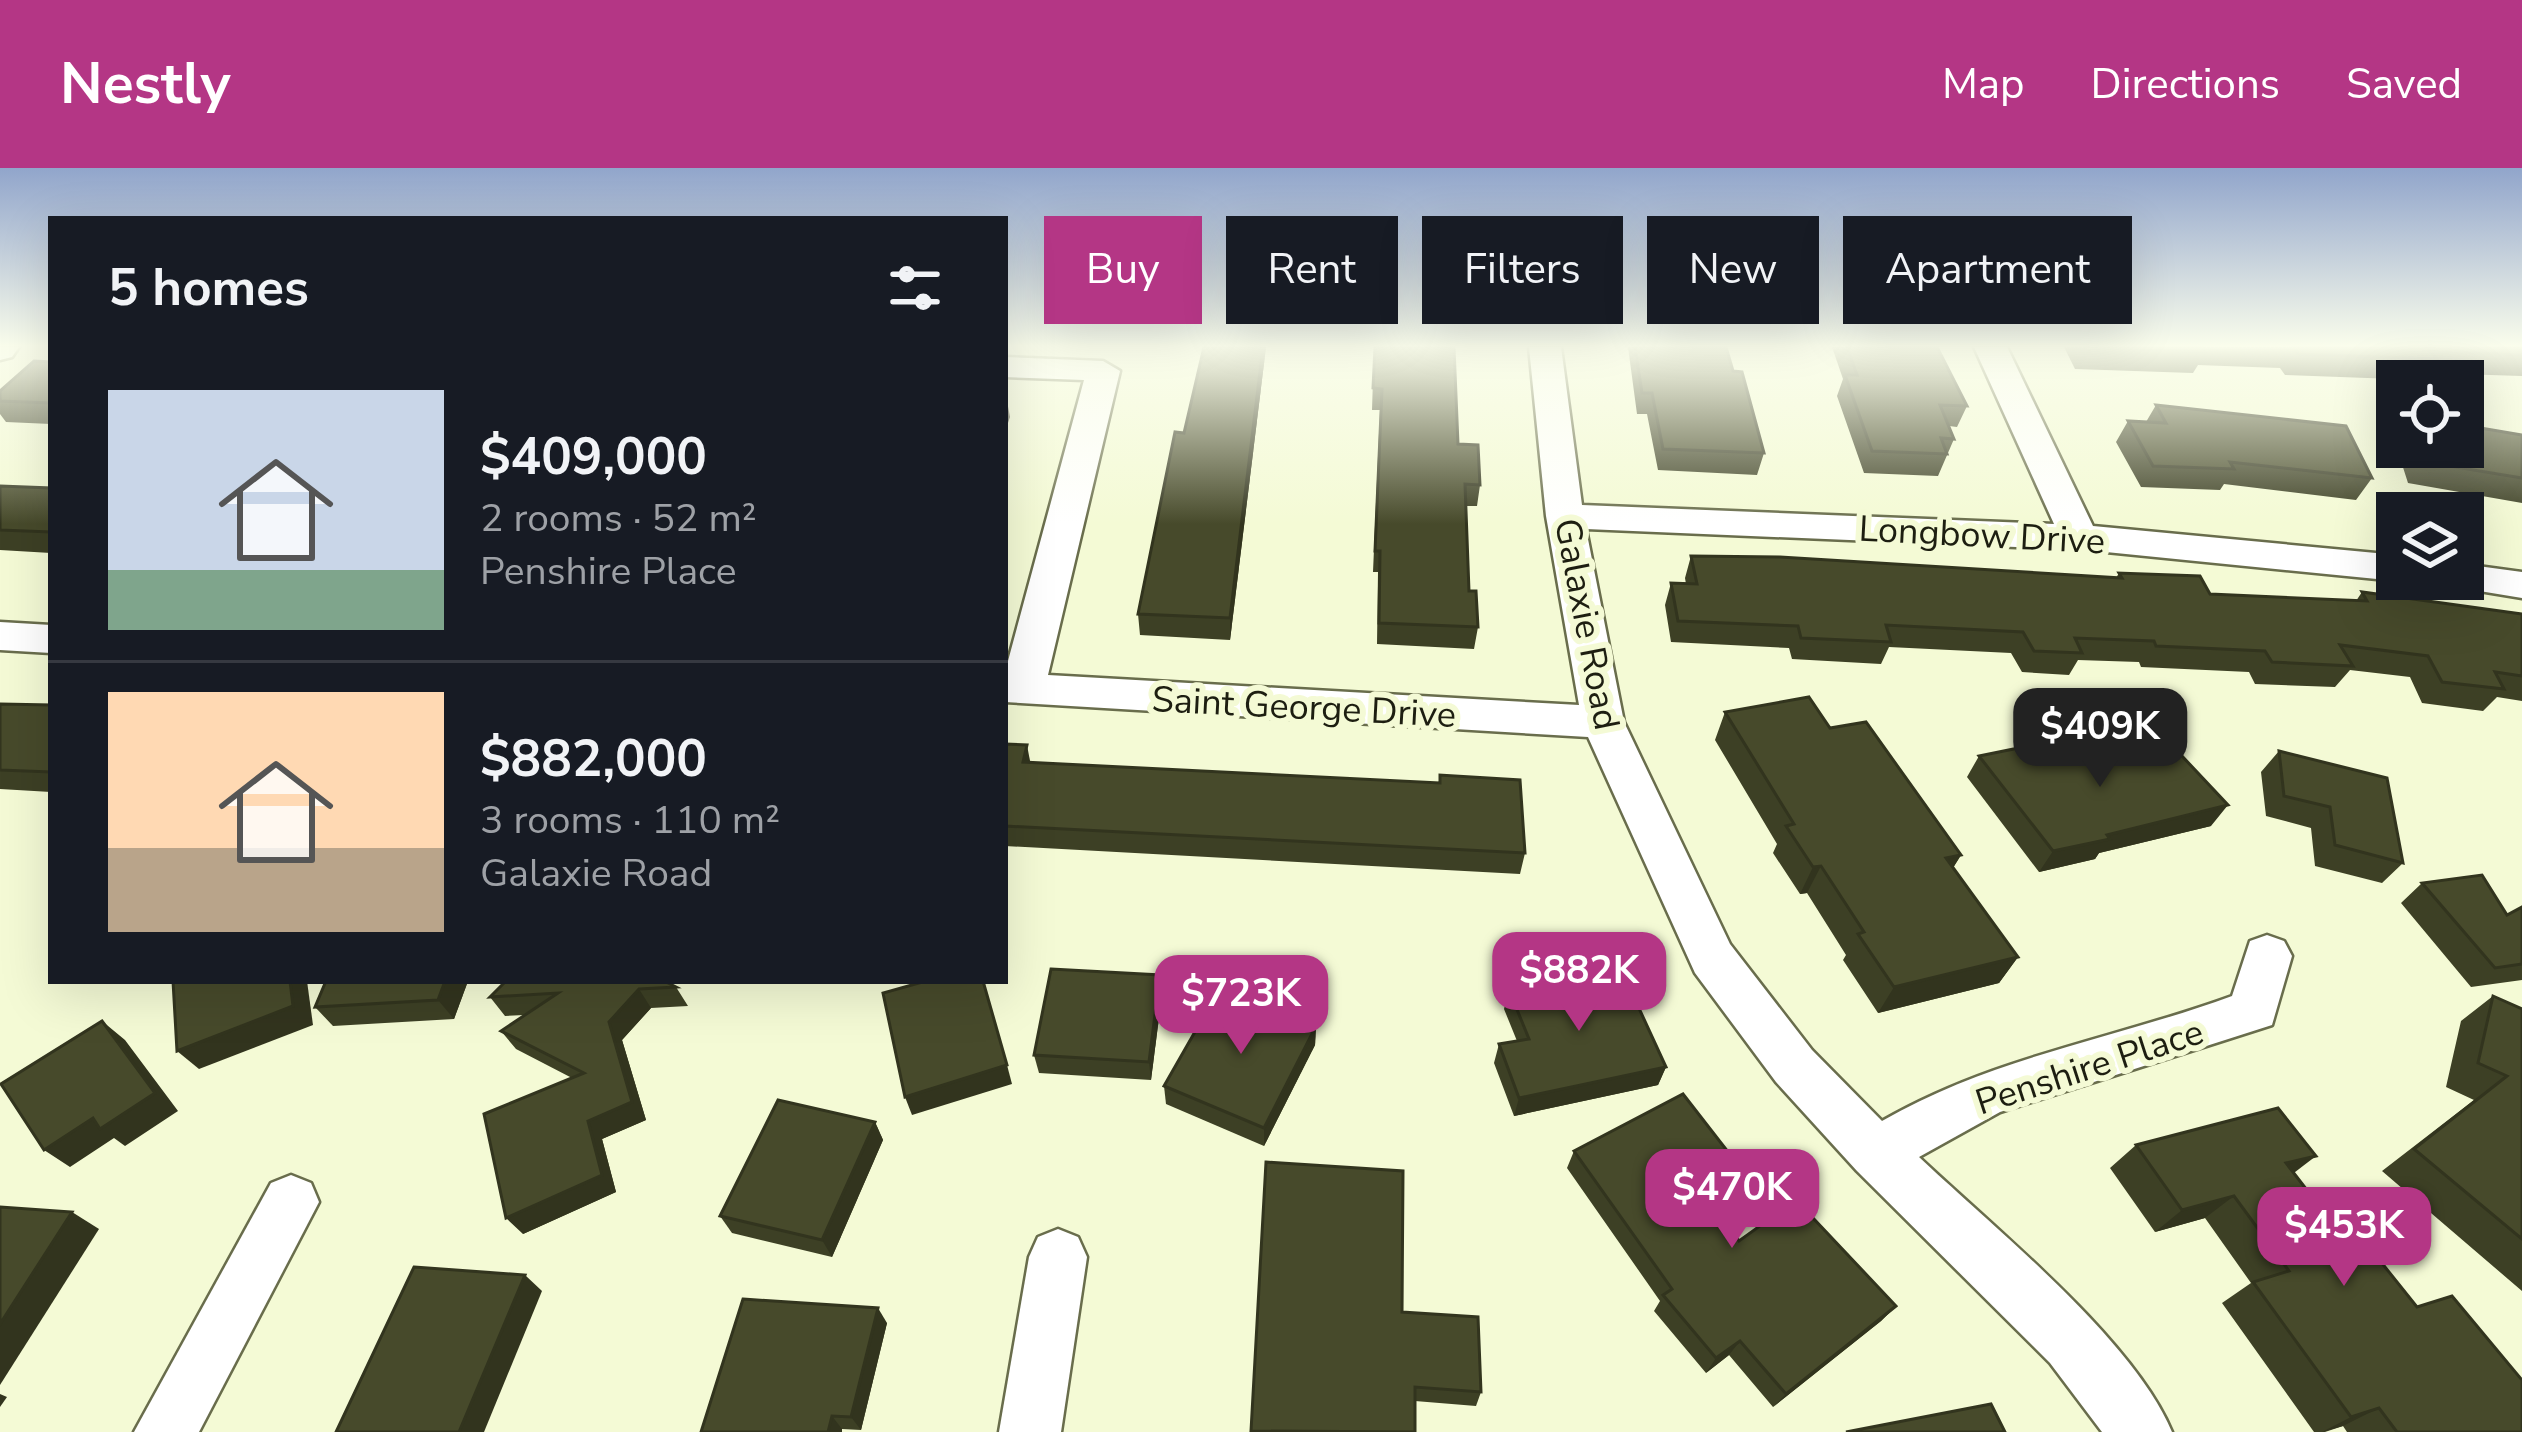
<!DOCTYPE html>
<meta charset="utf-8">
<style>
:root{--surface:#171b24;--page:#242831;--text:#f1f3f6;--muted:#9ea1a6;--line:#363941;--accent:#b43685}
body{margin:0;font-family:"Nunito Sans",sans-serif;background:var(--page);color:var(--text);height:100vh;display:flex;flex-direction:column;font-size:45px;white-space:nowrap}
*{box-sizing:border-box;margin:0}
p{font-size:39px;color:var(--muted)}
.icon{flex:none;width:66px;height:66px;fill:none;stroke:currentColor;stroke-width:2;stroke-linecap:round;stroke-linejoin:round}
.map{position:relative;flex:1;overflow:hidden}
.details{position:absolute;left:48px;top:48px;width:960px;height:768px;display:flex;flex-direction:column;background:var(--surface);border-radius:0px;box-shadow:0 12px 48px #0002}
.details>*{flex:none}
.top-card{position:absolute;left:1044px;top:48px;width:1140px;height:108px;display:flex;gap:24px}
.buttons{position:absolute;left:2376px;top:192px;display:grid;gap:24px}
.buttons a{display:grid;place-items:center;width:108px;height:108px;border-radius:0px;background:var(--surface);box-shadow:0 12px 48px #0002;font-size:60px}
.price{position:absolute;translate:-50% -102px;padding:0 27px;border-radius:24px;background:var(--accent);color:#fff;font-size:39px;line-height:78px;filter:drop-shadow(0 3px 6px #0008)}
.price::after{content:'';position:absolute;left:50%;top:72px;width:36px;height:27px;margin-left:-18px;background:inherit;clip-path:polygon(0 0,100% 0,50% 100%)}
.price.active{background:#222;color:#fff}
ul{padding:0;list-style:none}
li{display:flex;align-items:center;gap:36px;height:300px;padding:0 60px}
li+li{border-top:3px solid var(--line)}
li span{display:grid;place-items:center;flex:none;width:336px;height:240px;border-radius:0px;color:#555}
li>.icon{margin-inline-start:auto}
span .icon{width:144px;height:144px;fill:#fffc;stroke-width:1}
li b{font-size:51px}
h2{display:flex;justify-content:space-between;align-items:center;height:144px;padding:0 60px;font-size:51px}
.chip{padding:0 42px;border-radius:0px;background:var(--surface);box-shadow:0 12px 48px #0002;font-size:42px;line-height:108px}
.chip.active{background:var(--accent);color:#fff}
header{display:flex;align-items:center;gap:72px;box-sizing:border-box;height:168px;padding:0 60px;background:var(--accent);color:#fff}
header strong{font-size:57px}
nav{display:flex;gap:66px;margin-inline-start:auto;font-size:42px}
.map>svg:first-child{display:block}
.lines{fill:none;stroke-linecap:round;stroke-linejoin:round}
.minor-casing{stroke:#696d4c;stroke-width:5}
.minor{fill:#fff;fill-rule:evenodd}
.wall{fill:#3d4025}
.shaded-wall{fill:#32341e}
.building{fill:#474a2b;stroke:#32341e;stroke-width:3}
.labels{text-anchor:middle;stroke-width:12;stroke-linejoin:round;paint-order:stroke}
.street-label{font-size:36px;fill:#1d1e11;stroke:#f4fad5}
</style>
<header>
<strong>Nestly</strong>
<nav><a>Map</a><a>Directions</a><a>Saved</a></nav>
</header>
<div class="map">
<svg width="2522" height="1264" viewBox="0 0 2522 1264">
<rect width="100%" height="100%" fill="#f4fad5"/>
<g class="lines">
<g class="minor-casing">
<g id="minor">
<polygon points="0,179 19,179 12,189 0,192"/>
<path d="M1529,179H1561L1582,337L2054,356L1974,179H2007L2093,358L2397,387V411H2403L2397,413L2086,382L1586,361L1624,554L1730,776L1812,882L1882,953C1995,888 2112,872 2232,828L2250,773L2267,767L2284,773L2292,788L2272,857L2000,944L1919,989C1993,1059 2134,1172 2172,1264H2102L2050,1195L1857,1003L1776,914L1695,805L1588,569L1005,534V504L1084,212L1005,209V189L1103,193L1120,203L1048,507L1579,537L1546,348Z"/>
<polygon points="2463,396 2522,404 2522,430 2449,418 2445,411 2463,411"/>
<polygon points="0,454 51,457 51,485 0,482"/>
<polygon points="291,1007 311,1015 319,1034 199,1264 134,1264 271,1015"/>
<polygon points="1058,1061 1078,1069 1087,1089 1061,1264 999,1264 1029,1089 1038,1069"/>
</g>
</g>
<use href="#minor" class="minor"/>
</g>
<g class="wall">
<polygon points="1266,179 1230,472 1140,467 1138,446 1184,265"/>
<polygon points="1374,179 1458,276 1480,317 1477,338 1466,338 1469,423 1478,459 1474,481 1377,476 1378,404 1373,404 1380,242 1372,242"/>
<polygon points="1628,179 1726,179 1733,203 1764,285 1757,307 1658,302 1647,246 1637,246"/>
<polygon points="1832,179 1937,179 1967,238 1957,259 1949,258 1954,271 1938,308 1864,305 1837,228 1843,211"/>
<polygon points="2064,179 2522,179 2522,208 2427,205 2422,212 2285,207 2280,200 2198,197 2193,205 2075,201"/>
<polygon points="51,194 51,256 6,254 0,246 0,223"/>
<polygon points="2156,237 2372,310 2356,332 2224,316 2220,322 2141,319 2116,274 2128,253 2146,254"/>
<polygon points="2397,263 2397,279 2463,279 2522,267 2522,335 2408,315 2393,268"/>
<polygon points="0,318 51,320 51,385 0,382"/>
<polygon points="1691,388 2116,410 2119,405 2210,426 2356,433 2362,424 2522,446 2522,533 2497,529 2483,543 2422,535 2410,509 2350,502 2335,519 2255,516 2249,504 2141,499 2139,494 2078,492 2069,507 2022,504 2011,485 1889,479 1881,496 1792,491 1789,480 1671,474 1665,437 1671,415 1686,416 1685,410"/>
<polygon points="0,536 51,537 51,624 0,621"/>
<polygon points="1725,544 1830,560 1961,687 1953,700 2018,789 1999,815 1878,845 1843,792 1846,787 1807,725 1800,726 1773,685 1777,676 1715,572"/>
<polygon points="1005,576 1031,595 1439,615 1440,607 1525,685 1520,706 1005,678"/>
<polygon points="2279,583 2403,695 2382,715 2315,698 2311,660 2266,648 2261,604"/>
<polygon points="1979,588 2075,592 2211,658 2099,685 2095,691 2039,704 1967,609"/>
<polygon points="2422,715 2507,747 2522,739 2522,812 2471,819 2401,735"/>
<polygon points="468,813 454,851 333,858 315,839"/>
<polygon points="676,819 688,838 651,840 622,872 646,952 602,971 616,1024 523,1066 572,910 516,881 501,863 524,847 505,848 490,829"/>
<polygon points="1509,822 1666,899 1658,917 1514,948 1494,895 1499,876 1517,873 1504,841"/>
<polygon points="1162,826 1151,912 1039,905 1034,887"/>
<polygon points="2493,828 2522,841 2522,1123 2382,1003 2474,932 2446,919 2461,853"/>
<polygon points="1316,858 1315,877 1264,978 1166,936 1164,918"/>
<polygon points="875,954 883,972 832,1089 732,1065 720,1048"/>
<polygon points="2136,977 2294,1005 2354,1083 2417,1139 2522,1264 2347,1264 2343,1258 2325,1264 2314,1264 2222,1135 2251,1115 2205,1050 2155,1064 2110,1000"/>
<polygon points="1574,983 1722,1006 1698,1019 1739,1073 1896,1138 1881,1153 1773,1239 1729,1187 1706,1205 1654,1143 1660,1133 1567,1000"/>
<polygon points="743,1131 887,1155 861,1262 842,1261 842,1264"/>
<polygon points="1402,1144 1481,1224 1476,1238 1415,1233"/>
</g>
<g class="shaded-wall">
<polygon points="1263,179 1266,179 1230,472 1230,450"/>
<polygon points="1006,228 1010,249 1005,264 1005,232"/>
<polygon points="1027,577 1031,598 1023,594"/>
<polygon points="2228,637 2211,658 2099,685 2095,691 2039,704 2053,683 2107,667"/>
<polygon points="1961,687 1944,714 1946,690"/>
<polygon points="1821,698 1807,725 1800,726 1813,699"/>
<polygon points="2018,789 1999,815 1878,845 1894,819"/>
<polygon points="1160,807 1162,826 1151,912 1149,894"/>
<polygon points="290,813 307,813 313,857 199,901 177,883"/>
<polygon points="445,813 468,813 454,851 438,832"/>
<polygon points="639,821 651,840 622,872 646,952 602,971 616,1024 523,1066 506,1050 588,953 609,854"/>
<polygon points="102,853 125,872 178,943 125,978 114,970 70,999 44,982 93,950"/>
<polygon points="1316,858 1315,877 1264,978 1264,960"/>
<polygon points="1007,897 1012,916 912,947 905,929"/>
<polygon points="1666,899 1658,917 1514,948 1519,930"/>
<polygon points="875,954 883,972 832,1089 822,1072"/>
<polygon points="2316,988 2286,1011 2286,995"/>
<polygon points="1732,989 1722,1006 1682,1027 1692,1010"/>
<polygon points="2234,1028 2205,1050 2155,1064 2182,1042"/>
<polygon points="72,1044 99,1061 0,1217 0,1156"/>
<polygon points="525,1107 542,1123 484,1264 459,1264"/>
<polygon points="1896,1138 1881,1153 1773,1239 1786,1226"/>
<polygon points="878,1140 887,1155 861,1262 851,1249"/>
<polygon points="1740,1173 1729,1187 1706,1205 1716,1190"/>
<polygon points="0,1226 7,1229 0,1239"/>
<polygon points="2379,1240 2343,1258 2322,1264 2351,1249"/>
<polygon points="832,1248 842,1261 842,1264 828,1264"/>
</g>
<g class="building">
<polygon points="1204,179 1263,179 1230,450 1138,446 1175,264 1184,265"/>
<polygon points="1375,179 1454,179 1458,276 1478,277 1480,317 1465,316 1469,423 1476,423 1478,459 1379,455 1380,383 1375,383 1382,221 1373,220"/>
<polygon points="1635,179 1726,179 1733,203 1742,204 1764,285 1663,281 1652,225 1642,225"/>
<polygon points="1847,179 1937,179 1967,238 1940,237 1954,271 1941,270 1947,286 1872,283 1845,207 1857,207"/>
<polygon points="2202,179 2206,184 2085,179"/>
<polygon points="2294,179 2522,179 2522,187 2430,183 2437,191 2298,186"/>
<polygon points="34,193 51,194 51,235 0,233 0,223"/>
<polygon points="2156,237 2346,258 2372,310 2230,294 2234,301 2153,298 2128,253 2166,255"/>
<polygon points="2463,257 2522,267 2522,310 2425,294 2420,279 2463,279"/>
<polygon points="0,318 51,320 51,364 0,362"/>
<polygon points="1691,388 1780,389 2122,410 2119,405 2200,408 2210,426 2367,433 2362,424 2522,446 2522,508 2495,504 2504,521 2442,514 2428,488 2340,477 2353,498 2272,494 2265,483 2156,478 2154,473 2075,470 2082,485 2034,483 2023,464 1886,457 1891,474 1801,470 1798,458 1678,453 1671,415 1697,416"/>
<polygon points="1809,529 1830,560 1866,554 1961,687 1946,690 2018,789 1894,819 1858,766 1864,764 1821,698 1813,699 1786,658 1794,656 1725,544"/>
<polygon points="0,536 51,537 51,604 0,602"/>
<polygon points="2166,571 2228,637 2107,667 2110,671 2053,683 1979,588 2058,572 2075,592"/>
<polygon points="1005,576 1027,577 1023,594 1440,615 1440,607 1520,612 1525,685 1005,658"/>
<polygon points="2279,583 2387,610 2403,695 2335,677 2330,639 2284,628"/>
<polygon points="2482,707 2507,747 2522,739 2522,796 2495,800 2422,715"/>
<polygon points="1620,799 1666,899 1519,930 1499,876 1529,871 1509,822"/>
<polygon points="1051,801 1160,807 1149,894 1034,887"/>
<polygon points="173,813 290,813 293,838 177,883"/>
<polygon points="326,813 445,813 438,832 315,839"/>
<polygon points="506,813 664,813 676,819 639,821 609,854 632,934 588,953 602,1007 506,1050 484,946 584,905 501,863 558,825 490,829"/>
<polygon points="926,813 983,813 1007,897 905,929 883,825"/>
<polygon points="1220,820 1316,858 1264,960 1164,918"/>
<polygon points="2493,828 2522,841 2522,1071 2414,981 2507,908 2478,895"/>
<polygon points="102,853 155,925 100,961 93,950 44,982 1,916"/>
<polygon points="1683,926 1732,989 1692,1010 1739,1073 1796,1032 1896,1138 1786,1226 1740,1173 1716,1190 1663,1127 1672,1121 1574,983"/>
<polygon points="778,932 875,954 822,1072 720,1048"/>
<polygon points="2278,940 2316,988 2286,995 2354,1083 2369,1079 2417,1139 2452,1128 2522,1212 2522,1264 2397,1264 2379,1240 2351,1249 2253,1114 2289,1103 2234,1028 2182,1042 2136,977"/>
<polygon points="1266,994 1403,1003 1402,1144 1478,1149 1481,1224 1415,1219 1415,1264 1251,1263"/>
<polygon points="0,1039 72,1044 0,1156"/>
<polygon points="414,1099 525,1107 459,1264 336,1264"/>
<polygon points="743,1131 878,1140 851,1249 832,1248 828,1264 701,1264"/>
<polygon points="1991,1236 2005,1264 1846,1264"/>
</g>
<linearGradient id="sky" x2="0" y2="1"><stop stop-color="#91a5cb"/><stop offset="0.5" stop-color="#fafdec"/><stop offset="1" stop-color="#fafdec" stop-opacity="0"/></linearGradient>
<rect width="2522" height="356" fill="url(#sky)"/>
<g class="labels">
<g class="street-label">
<text transform="translate(1982 366) rotate(3)" y="13">Longbow Drive</text>
<text transform="translate(1588 456) rotate(79)" y="13">Galaxie Road</text>
<text transform="translate(1304 538) rotate(3)" y="13">Saint George Drive</text>
<text transform="translate(2089 898) rotate(-18)" y="13">Penshire Place</text>
</g>
</g>
</svg>
<div class="buttons">
<a><svg class="icon" aria-label="locate" viewBox="0 0 24 24"><circle cx="12" cy="12" r="6"/><path d="M12 2v4M12 18v4M2 12h4M18 12h4"/></svg></a>
<a><svg class="icon" aria-label="layers" viewBox="0 0 24 24"><path d="M12 4l9 5-9 5-9-5zM3 14l9 5 9-5"/></svg></a>
</div>
<b class="price active" style="left:2100px;top:622px">$409K</b>
<b class="price" style="left:1579px;top:866px">$882K</b>
<b class="price" style="left:1241px;top:889px">$723K</b>
<b class="price" style="left:1732px;top:1083px">$470K</b>
<b class="price" style="left:2344px;top:1121px">$453K</b>
<div class="top-card">
<a class="chip active">Buy</a>
<a class="chip">Rent</a>
<a class="chip">Filters</a>
<a class="chip">New</a>
<a class="chip">Apartment</a>
</div>
<section class="details">
<h2>5 homes<svg class="icon" aria-label="filters" viewBox="0 0 24 24"><path d="M4 7h16M4 17h16"/><circle cx="9" cy="7" r="2"/><circle cx="15" cy="17" r="2"/></svg></h2>
<ul>
<li><span style="background:linear-gradient(#c9d6e8 75%,#7fa58c 0)"><svg class="icon" aria-label="home" viewBox="0 0 24 24"><path d="M3 11l9-7 9 7M6 9v11h12V9"/></svg></span><div><b>$409,000</b><p>2 rooms · 52 m²</p><p>Penshire Place</p></div></li>
<li><span style="background:linear-gradient(#ffd9b3 65%,#b9a48a 0)"><svg class="icon" aria-label="home" viewBox="0 0 24 24"><path d="M3 11l9-7 9 7M6 9v11h12V9"/></svg></span><div><b>$882,000</b><p>3 rooms · 110 m²</p><p>Galaxie Road</p></div></li>
</ul>
</section>
</div>
